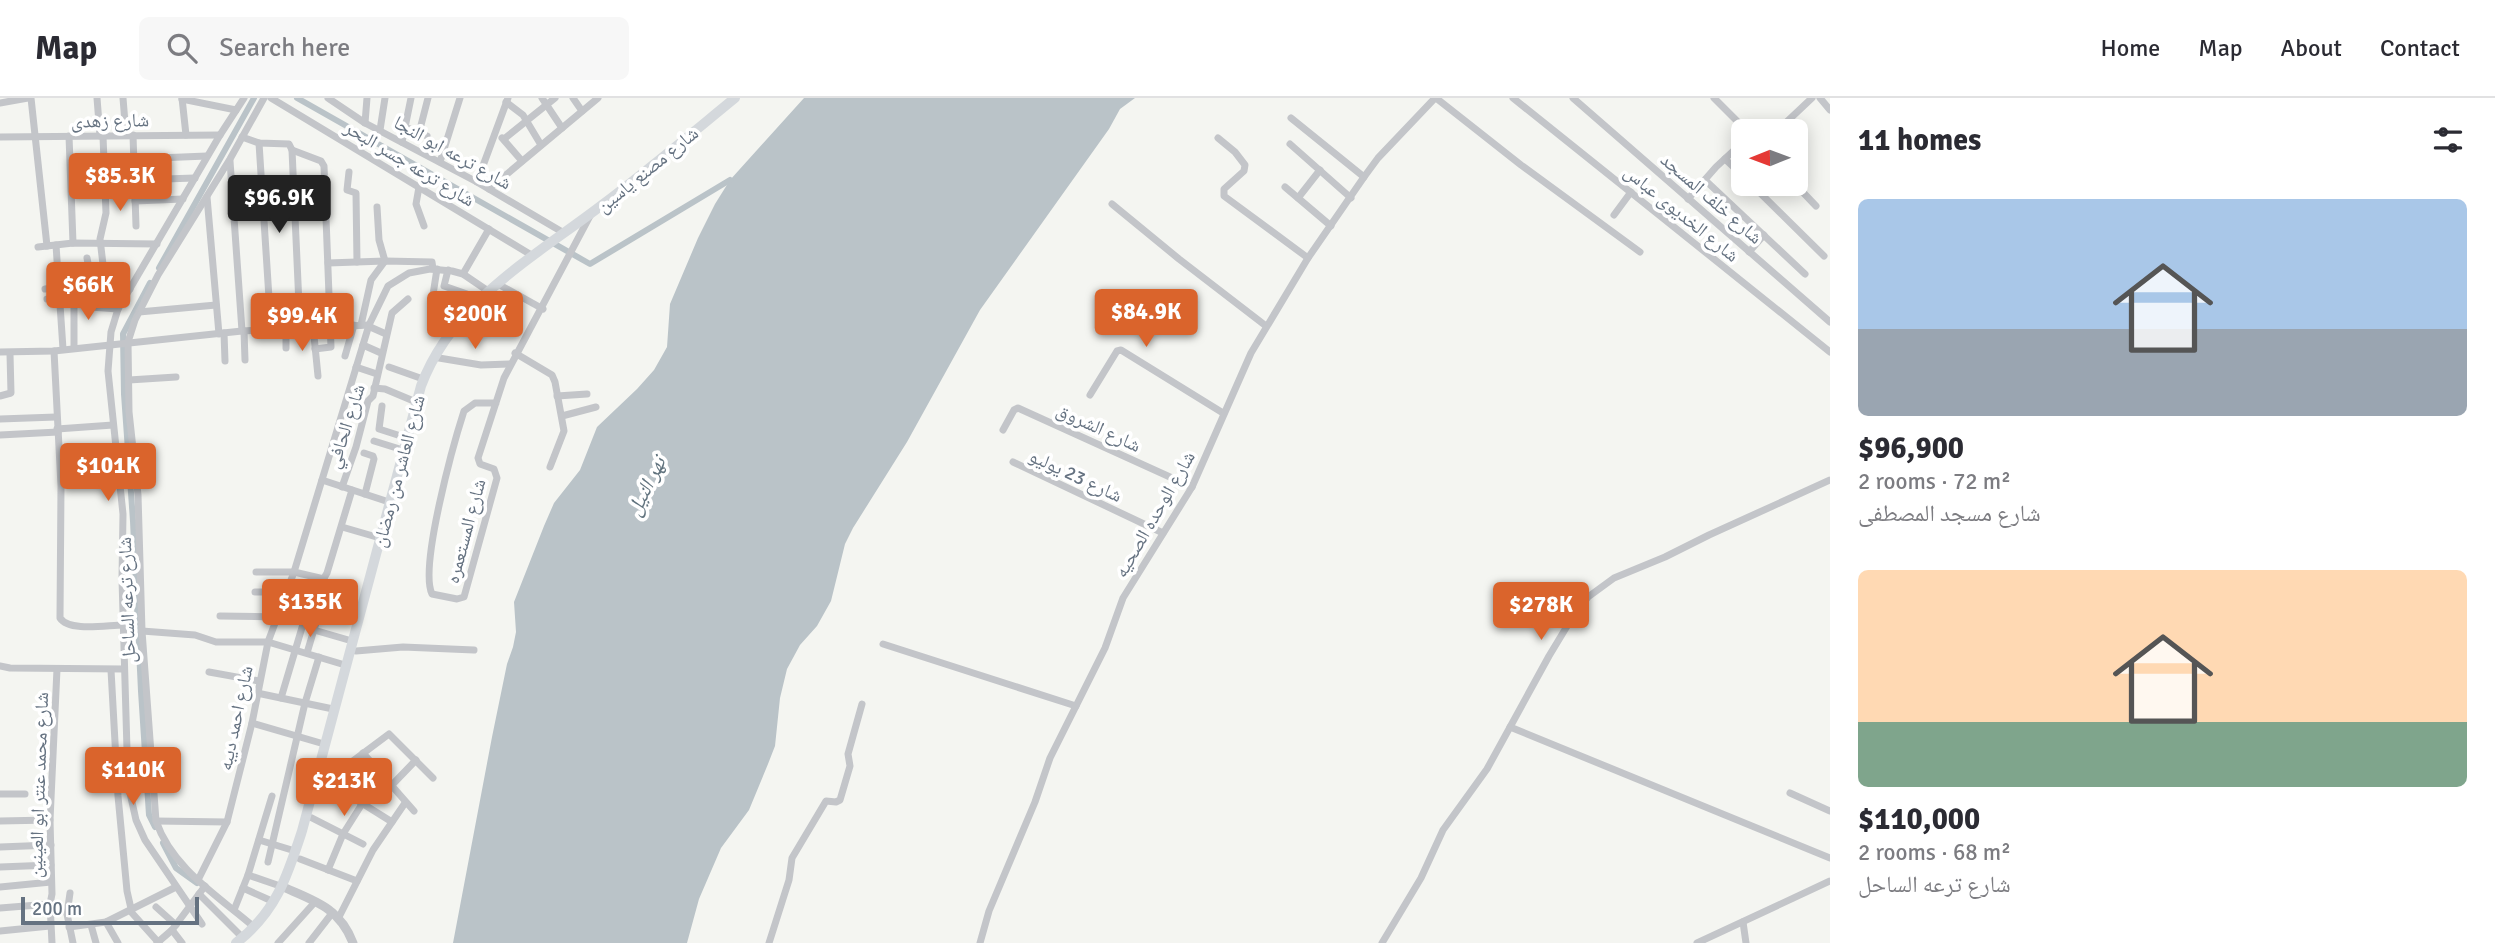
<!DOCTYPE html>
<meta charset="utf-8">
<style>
:root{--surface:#fff;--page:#f7f7f7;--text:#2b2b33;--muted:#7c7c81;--line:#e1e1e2;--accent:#da642c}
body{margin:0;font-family:Signika,"Noto Naskh Arabic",sans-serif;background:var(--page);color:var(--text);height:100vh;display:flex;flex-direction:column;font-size:26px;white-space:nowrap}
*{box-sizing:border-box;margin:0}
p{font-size:23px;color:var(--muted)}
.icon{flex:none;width:38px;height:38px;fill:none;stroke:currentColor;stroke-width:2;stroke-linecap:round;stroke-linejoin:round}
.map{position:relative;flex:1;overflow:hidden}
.panel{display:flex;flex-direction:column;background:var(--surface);width:665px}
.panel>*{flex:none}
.needle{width:46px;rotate:269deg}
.buttons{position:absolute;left:1731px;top:21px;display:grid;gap:14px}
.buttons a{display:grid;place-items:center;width:77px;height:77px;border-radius:10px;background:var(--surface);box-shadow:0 4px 18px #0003;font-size:35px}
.scale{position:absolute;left:21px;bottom:18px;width:178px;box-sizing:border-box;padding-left:7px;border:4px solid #657281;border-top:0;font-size:19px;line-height:24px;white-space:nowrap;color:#657281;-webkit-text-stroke:5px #fff;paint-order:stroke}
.price{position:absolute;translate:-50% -60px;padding:0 16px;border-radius:7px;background:var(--accent);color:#fff;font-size:23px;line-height:46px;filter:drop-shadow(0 2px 4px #0008)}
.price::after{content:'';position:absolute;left:50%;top:42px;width:21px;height:16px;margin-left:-10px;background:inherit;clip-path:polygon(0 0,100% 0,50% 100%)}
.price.selected{background:#222;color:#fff}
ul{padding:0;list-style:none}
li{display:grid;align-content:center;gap:14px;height:371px;padding:0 28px}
li span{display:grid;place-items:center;height:217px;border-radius:10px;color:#555}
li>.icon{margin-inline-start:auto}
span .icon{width:126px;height:126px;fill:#fffc;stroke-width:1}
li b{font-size:30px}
h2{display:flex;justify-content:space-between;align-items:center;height:84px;padding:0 28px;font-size:30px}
header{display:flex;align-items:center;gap:42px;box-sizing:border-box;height:98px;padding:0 35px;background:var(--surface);border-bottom:2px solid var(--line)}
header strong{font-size:33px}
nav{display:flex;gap:38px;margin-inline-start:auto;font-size:24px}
.search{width:490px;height:63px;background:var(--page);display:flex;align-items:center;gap:18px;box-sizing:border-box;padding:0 24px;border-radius:10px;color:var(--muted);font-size:26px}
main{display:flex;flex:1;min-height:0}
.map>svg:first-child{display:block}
.water{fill:#bac3c8}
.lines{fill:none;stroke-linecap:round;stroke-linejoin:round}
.canal{stroke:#bac3c8;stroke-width:6}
.minor{stroke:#c3c5c9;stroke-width:7}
.tertiary{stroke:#c3c5c9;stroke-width:9}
.secondary{stroke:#d4d8dc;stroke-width:10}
.labels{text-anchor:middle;stroke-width:7;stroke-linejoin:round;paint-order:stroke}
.street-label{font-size:19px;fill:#657281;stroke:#fff}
.water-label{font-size:21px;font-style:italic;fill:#61737e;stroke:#fff}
</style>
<header>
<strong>Map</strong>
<div class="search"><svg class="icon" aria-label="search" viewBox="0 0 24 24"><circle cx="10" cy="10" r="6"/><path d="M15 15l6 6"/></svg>Search here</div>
<nav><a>Home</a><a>Map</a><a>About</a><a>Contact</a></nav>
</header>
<main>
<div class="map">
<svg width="1830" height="845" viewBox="0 0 1830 845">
<rect width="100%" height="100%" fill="#f4f5f1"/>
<polygon class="water" points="804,0 1135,0 1120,11 1109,31 980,212 907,344 853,430 845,446 831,503 817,528 800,547 787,571 780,600 775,648 768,666 749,712 721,750 699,801 687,845 453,845 492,639 507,566 513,549 516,534 514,504 544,428 554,405 580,372 597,329 637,291 654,272 667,249 670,206 698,140 715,106 730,82"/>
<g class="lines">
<g class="canal">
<polyline points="297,0 590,166 730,82"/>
<polyline points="159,170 254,0"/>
<polyline points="150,185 123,236 124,296 133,423 141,593 149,717 155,729"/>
<polyline points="163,745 176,770 197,785"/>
</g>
<g class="minor">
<polyline points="31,0 47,148"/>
<polyline points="97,0 100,38"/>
<polyline points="123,0 126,37"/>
<polyline points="182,0 186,37"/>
<polyline points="271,0 533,158"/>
<polyline points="328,0 365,25 477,84 564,135"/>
<polyline points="542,0 562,30"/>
<polyline points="573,0 582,13"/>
<polyline points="1436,0 1521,67 1640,154"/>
<polyline points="1513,0 1830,254"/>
<polyline points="1573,0 1830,224"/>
<polyline points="1714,0 1747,33"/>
<polyline points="1820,0 1830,12"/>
<polyline points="182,1 236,12"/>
<polyline points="506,4 523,17 541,47"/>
<polyline points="0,5 28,0"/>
<polyline points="1291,20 1364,79"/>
<polyline points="365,25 367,0"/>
<polyline points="405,29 427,38"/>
<polyline points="380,32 385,0"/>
<polyline points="1777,33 1812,0"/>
<polyline points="419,35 428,0"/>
<polyline points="133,37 136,128"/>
<polyline points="69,38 73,145"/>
<polyline points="103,38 106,115 100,141 106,192"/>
<polyline points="0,39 220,37"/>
<polyline points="242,39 259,45 289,46 292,52 321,63 324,68 331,249 315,251"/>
<polyline points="502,40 522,63"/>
<polyline points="1218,40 1235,54 1245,67 1244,73 1224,91 1224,98 1308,160"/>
<polyline points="504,41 555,0"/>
<polyline points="402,44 411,0"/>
<polyline points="259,45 271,231"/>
<polyline points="1290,46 1351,100"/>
<polyline points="292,52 300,229"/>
<polyline points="133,61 207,58"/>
<polyline points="1725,61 1743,78"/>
<polyline points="230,63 242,233"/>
<polyline points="440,64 460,0"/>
<polyline points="349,74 347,92 356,95 357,164"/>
<polyline points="134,82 195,80"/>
<polyline points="1705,82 1805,176"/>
<polyline points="477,84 508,0"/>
<polyline points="1751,86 1824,158"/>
<polyline points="1795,86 1816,108"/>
<polyline points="419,89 416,106 424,128"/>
<polyline points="1285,89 1331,128"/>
<polyline points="489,91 598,0"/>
<polyline points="207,99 219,236"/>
<polyline points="1298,100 1320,72"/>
<polyline points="1688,101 1716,69 1743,44"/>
<polyline points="135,103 183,101"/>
<polyline points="1112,106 1179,161 1266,228"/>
<polyline points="1614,117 1631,94"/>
<polyline points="56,147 63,251"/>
<polyline points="38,149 73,145 157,146"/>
<polyline points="1749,154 1764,137"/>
<polyline points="87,160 92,187"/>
<polyline points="328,165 385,163 432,164 433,171"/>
<polyline points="437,171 432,203 461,220"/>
<polyline points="448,172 444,188 467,196 478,204"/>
<polyline points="463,176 489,131"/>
<polyline points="498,186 543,211"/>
<polyline points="45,191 91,185"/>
<polyline points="89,195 90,209 118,211"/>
<polyline points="74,197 74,250"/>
<polyline points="47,201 130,191"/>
<polyline points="139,214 216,207"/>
<polyline points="499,222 518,198"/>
<polyline points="361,227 371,182 385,163 379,142 377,109"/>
<polyline points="313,228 318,278"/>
<polyline points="368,228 386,236"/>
<polyline points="286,230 286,250"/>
<polyline points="244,233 245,262"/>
<polyline points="224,235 225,263"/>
<polyline points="363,247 381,255"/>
<path d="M54,253L61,388L60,520C69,534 107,527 123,527"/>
<polyline points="0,254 54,253 242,233 369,227"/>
<polyline points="515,255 552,277 555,284 564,333 550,369"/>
<polyline points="345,258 354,227"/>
<polyline points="439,260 481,267 509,266"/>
<polyline points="356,269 377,276"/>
<polyline points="389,269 423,281"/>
<polyline points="129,282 176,279"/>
<polyline points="374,290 385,291 416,304"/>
<polyline points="1090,297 1117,253 1121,252 1223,315"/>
<polyline points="0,298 11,295 10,256"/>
<polyline points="557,298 587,296"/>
<path d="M496,305H475L464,313C454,344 419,469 432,496L457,501L464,499L497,380L494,371L480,366L478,360L504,280L591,116"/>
<polyline points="382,308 379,331 407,340"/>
<polyline points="562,318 596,309"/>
<polyline points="0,321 56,319"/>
<polyline points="57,331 113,327"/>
<polyline points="1003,332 1014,312 1018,310 1192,389"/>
<polyline points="0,337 58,334"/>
<polyline points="374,343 403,352"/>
<polyline points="364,355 373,358 374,361 365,396"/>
<polyline points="1013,364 1163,435"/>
<polyline points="89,381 119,379"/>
<polyline points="322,382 389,404"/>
<polyline points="342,389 356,349 368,303 373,298 392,215 408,201"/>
<polyline points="342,429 380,440"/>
<polyline points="256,474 294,474 324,481"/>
<polyline points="255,494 287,494"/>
<polyline points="321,498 361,510"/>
<polyline points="220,518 278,519"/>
<polyline points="314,532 352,543"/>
<polyline points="142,533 195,537 216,544 268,544 345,567"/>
<polyline points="883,546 1076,608"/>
<polyline points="356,553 403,549 474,552"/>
<polyline points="307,555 324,498"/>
<polyline points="0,568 10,570 124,571"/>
<polyline points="111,572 118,698 127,793 132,815 159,845"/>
<polyline points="209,574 259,583"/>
<polyline points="257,595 333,611"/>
<polyline points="281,600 309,506 327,475 352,392"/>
<polyline points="252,625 324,646"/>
<polyline points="1510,629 1830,760"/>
<polyline points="363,655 414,713"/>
<polyline points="325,682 392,724"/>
<polyline points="326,683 389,636 433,680"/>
<polyline points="391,688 416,662"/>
<polyline points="1790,695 1830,713"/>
<polyline points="0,696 25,696"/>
<polyline points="360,704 381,677"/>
<polyline points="312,720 363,746"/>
<polyline points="0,723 50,722"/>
<polyline points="156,723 227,724"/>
<polyline points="259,742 295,753"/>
<polyline points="0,749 51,747"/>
<polyline points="300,761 357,783"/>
<polyline points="268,764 305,605 319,559"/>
<polyline points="0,769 51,767"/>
<polyline points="328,772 343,736 362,706"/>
<polyline points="248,777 283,789"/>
<polyline points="198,782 227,724 252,625 268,544 294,474 369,227 388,188 409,175 430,171 452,173 463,176 488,193"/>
<polyline points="0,789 51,784"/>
<polyline points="243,790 274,804"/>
<polyline points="70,795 67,816 73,845"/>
<polyline points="199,796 243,840"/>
<polyline points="156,809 176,827"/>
<polyline points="0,810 50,806"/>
<polyline points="234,812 248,777 272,698"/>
<polyline points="339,819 373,752 405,705"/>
<polyline points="106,824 118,845"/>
<polyline points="1743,824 1746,845"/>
<polyline points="202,826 145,742 136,722 128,686 122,481 123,416 108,273 111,234 118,211 220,37 244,0"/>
<polyline points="91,827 96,845"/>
<polyline points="69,829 106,824 176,789"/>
<path d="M254,829C218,798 172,770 156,723L142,533L138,397L129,314L128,244L135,222L158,177L230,61L264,0"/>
<polyline points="172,832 182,845"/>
<polyline points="0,833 50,828"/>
<polyline points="52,845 50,806 52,796 50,722 57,571"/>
<polyline points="157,845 172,832 205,788"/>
<polyline points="278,845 315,804"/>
<polyline points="309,845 333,814"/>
<polyline points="769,845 789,782 792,760 826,703 836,704 840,702 850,668 848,656 862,606"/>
<polyline points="980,845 989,813 1035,704 1050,660 1105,550 1123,500 1192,389 1251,255 1308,160 1364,79 1378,60 1435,0"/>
<polyline points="1382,845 1421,780 1443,732 1487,671 1549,558 1575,515 1588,499 1614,480 1665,459 1709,437 1830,382"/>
<polyline points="1697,845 1830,783"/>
</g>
<path class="tertiary" d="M283,789C315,803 340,810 353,845"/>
<path class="secondary" d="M236,845C276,814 287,779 302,733L421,288C452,204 534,159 602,107C647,73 691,36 735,0"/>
</g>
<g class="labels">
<g class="street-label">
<text transform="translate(110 22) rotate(-1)" y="7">شارع زهدى</text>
<text transform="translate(453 54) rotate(29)" y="7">شارع ترعه ابو النجا</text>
<text transform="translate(410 65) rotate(31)" y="7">شارع ترعه جسر البحر</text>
<text transform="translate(647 71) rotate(-39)" y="7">شارع مصنع ياسين</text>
<text transform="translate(1712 100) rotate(41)" y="7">شارع خلف المسجد</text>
<text transform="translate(1682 115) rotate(39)" y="7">شارع الخديوى عباس</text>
<text transform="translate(345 328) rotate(-72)" y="7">شارع الحافي</text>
<text transform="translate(1099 329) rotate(25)" y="7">شارع الشروق</text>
<text transform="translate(398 373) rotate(-75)" y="7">شارع العاشر من رمضان</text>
<text transform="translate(1076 377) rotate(25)" y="7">شارع 23 يوليو</text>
<text transform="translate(1154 416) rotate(-60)" y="7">شارع الوحده الصحيه</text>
<text transform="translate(465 433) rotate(-75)" y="7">شارع المستعمره</text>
<text transform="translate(126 502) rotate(-92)" y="7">شارع ترعه الساحل</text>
<text transform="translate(235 620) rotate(-78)" y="7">شارع احمد ديبه</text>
<text transform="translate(38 687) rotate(-88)" y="7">شارع محمد عنتر ابو العينين</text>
</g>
<g class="water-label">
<text transform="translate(646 388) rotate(-64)" y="7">نهر النيل</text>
</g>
</g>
</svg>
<div class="buttons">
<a><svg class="needle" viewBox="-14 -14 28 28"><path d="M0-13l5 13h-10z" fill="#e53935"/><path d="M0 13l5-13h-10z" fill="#7c7c81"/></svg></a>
</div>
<div class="scale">200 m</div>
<b class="price" style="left:120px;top:115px">$85.3K</b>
<b class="price selected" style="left:279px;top:137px">$96.9K</b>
<b class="price" style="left:88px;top:224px">$66K</b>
<b class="price" style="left:1146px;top:251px">$84.9K</b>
<b class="price" style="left:475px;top:253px">$200K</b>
<b class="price" style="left:302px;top:255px">$99.4K</b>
<b class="price" style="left:108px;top:405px">$101K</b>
<b class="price" style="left:310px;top:541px">$135K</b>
<b class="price" style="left:1541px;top:544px">$278K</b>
<b class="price" style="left:133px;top:709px">$110K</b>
<b class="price" style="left:344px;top:720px">$213K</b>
</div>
<section class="panel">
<h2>11 homes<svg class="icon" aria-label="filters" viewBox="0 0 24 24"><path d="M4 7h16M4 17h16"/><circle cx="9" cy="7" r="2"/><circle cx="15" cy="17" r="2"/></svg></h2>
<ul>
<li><span style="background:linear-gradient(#a9c7e8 60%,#9aa5b1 0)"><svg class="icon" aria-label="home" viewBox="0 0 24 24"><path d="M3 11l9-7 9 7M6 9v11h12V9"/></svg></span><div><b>$96,900</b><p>2 rooms · 72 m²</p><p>شارع مسجد المصطفى</p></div></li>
<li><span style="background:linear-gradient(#ffd9b3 70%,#7fa58c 0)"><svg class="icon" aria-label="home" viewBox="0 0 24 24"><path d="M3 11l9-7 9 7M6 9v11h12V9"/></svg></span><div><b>$110,000</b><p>2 rooms · 68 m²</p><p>شارع ترعه الساحل</p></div></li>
</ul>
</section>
</main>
